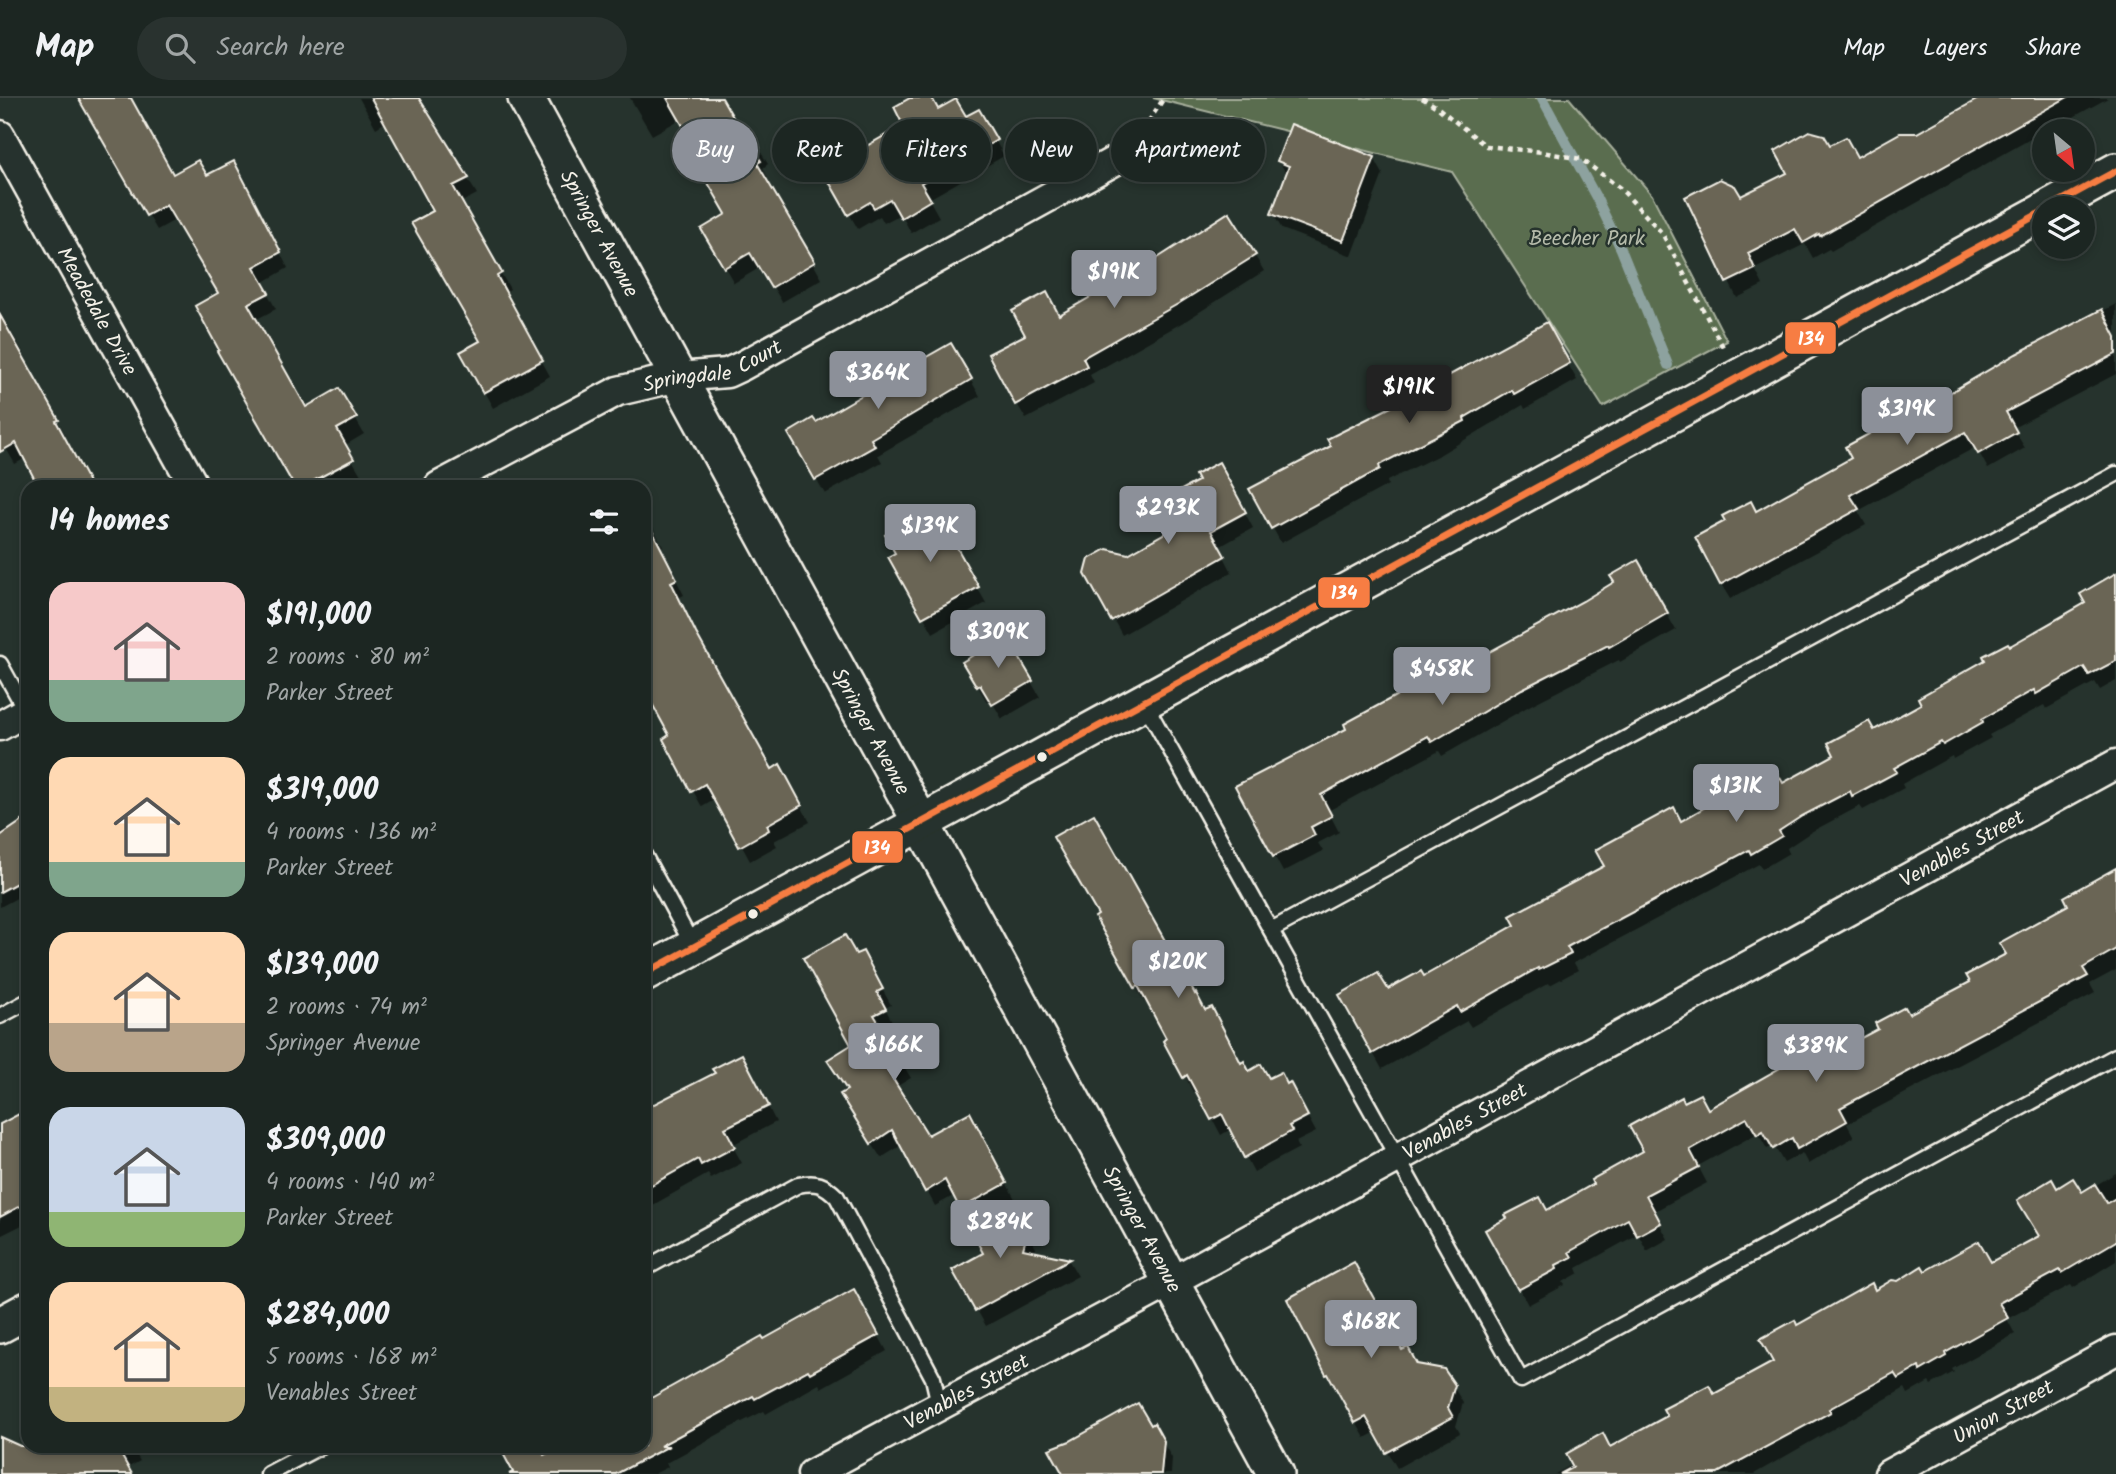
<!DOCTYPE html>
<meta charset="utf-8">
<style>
:root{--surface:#1c2622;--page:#29322f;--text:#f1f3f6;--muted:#a0a5a5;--line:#3a4340;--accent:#8c9099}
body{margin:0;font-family:Kalam,sans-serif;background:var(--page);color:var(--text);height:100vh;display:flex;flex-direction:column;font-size:26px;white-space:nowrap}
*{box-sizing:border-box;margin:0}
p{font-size:23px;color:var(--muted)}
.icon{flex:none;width:38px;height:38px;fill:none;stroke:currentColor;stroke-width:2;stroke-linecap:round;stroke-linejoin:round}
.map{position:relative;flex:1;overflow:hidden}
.side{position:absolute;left:21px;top:382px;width:630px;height:973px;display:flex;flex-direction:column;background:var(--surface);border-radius:21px;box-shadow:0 4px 10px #0003,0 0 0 2px var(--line)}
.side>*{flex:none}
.top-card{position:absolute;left:672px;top:21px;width:665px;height:63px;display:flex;gap:14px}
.needle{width:46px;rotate:151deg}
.controls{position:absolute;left:2032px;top:21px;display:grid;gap:14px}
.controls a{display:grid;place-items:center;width:63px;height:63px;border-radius:50%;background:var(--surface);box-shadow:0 4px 10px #0003,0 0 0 2px var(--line);font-size:35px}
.price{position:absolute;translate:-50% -60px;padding:0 16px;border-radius:7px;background:var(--accent);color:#fff;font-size:23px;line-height:46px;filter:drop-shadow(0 2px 4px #0008)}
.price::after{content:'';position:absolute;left:50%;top:42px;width:21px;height:16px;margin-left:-10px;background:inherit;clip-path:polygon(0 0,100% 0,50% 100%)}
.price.active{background:#222;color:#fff}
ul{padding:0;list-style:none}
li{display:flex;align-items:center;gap:21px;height:175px;padding:0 28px}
li span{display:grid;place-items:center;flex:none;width:196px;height:140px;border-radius:21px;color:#555}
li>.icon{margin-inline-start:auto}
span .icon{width:84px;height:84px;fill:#fffc;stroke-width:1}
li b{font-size:30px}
h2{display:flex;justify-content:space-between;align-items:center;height:84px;padding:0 28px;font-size:30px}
.chip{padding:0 24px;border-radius:32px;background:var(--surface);box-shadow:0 4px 10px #0003,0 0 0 2px var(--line);font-size:24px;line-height:63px}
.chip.active{background:var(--accent);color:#fff}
header{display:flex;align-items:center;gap:42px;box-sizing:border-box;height:98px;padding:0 35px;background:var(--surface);border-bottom:2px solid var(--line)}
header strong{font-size:33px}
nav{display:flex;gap:38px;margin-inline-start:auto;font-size:24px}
.search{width:490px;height:63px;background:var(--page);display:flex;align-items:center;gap:18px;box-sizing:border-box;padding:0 24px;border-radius:38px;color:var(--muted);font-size:26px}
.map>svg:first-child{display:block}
.green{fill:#5a6d50;stroke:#a7af9c;stroke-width:2}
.shadow{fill:#0007}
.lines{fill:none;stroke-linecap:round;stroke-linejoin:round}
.stream{stroke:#8da29f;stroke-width:10}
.building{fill:#6b6554;stroke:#f4f1e8;stroke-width:2}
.service-casing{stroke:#f4f1e8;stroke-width:19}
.minor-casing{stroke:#f4f1e8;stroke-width:33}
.tertiary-casing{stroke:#f4f1e8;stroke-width:40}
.path{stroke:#f4f1e8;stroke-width:4.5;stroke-dasharray:5 5;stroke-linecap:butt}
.service{stroke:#26332d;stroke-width:14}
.minor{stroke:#26332d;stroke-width:28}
.tertiary{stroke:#26332d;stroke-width:35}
.bus-1-casing{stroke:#26332d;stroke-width:12}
.bus-1{stroke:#f77d43;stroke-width:7}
.bus-dot{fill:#f4f1e8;stroke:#26332d;stroke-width:2.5}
.labels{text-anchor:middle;stroke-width:5;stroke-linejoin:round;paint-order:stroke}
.street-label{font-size:21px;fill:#f4f1e8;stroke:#26332d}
.park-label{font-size:21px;fill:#b6bcab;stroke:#26332d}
.line-badge{stroke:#26332d;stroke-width:2.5}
.badge-label{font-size:19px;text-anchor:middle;font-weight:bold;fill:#fff}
</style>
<header>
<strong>Map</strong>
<div class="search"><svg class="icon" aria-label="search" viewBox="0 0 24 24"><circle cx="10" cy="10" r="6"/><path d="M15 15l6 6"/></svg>Search here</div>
<nav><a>Map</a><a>Layers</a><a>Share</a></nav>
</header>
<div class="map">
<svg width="2116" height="1376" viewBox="0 0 2116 1376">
<rect width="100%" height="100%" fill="#26332d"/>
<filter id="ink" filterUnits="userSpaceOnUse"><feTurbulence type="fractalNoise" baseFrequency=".0143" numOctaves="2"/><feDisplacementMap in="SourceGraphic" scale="14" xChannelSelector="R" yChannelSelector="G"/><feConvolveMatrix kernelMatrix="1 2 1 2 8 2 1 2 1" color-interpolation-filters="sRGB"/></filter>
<g filter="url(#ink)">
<polygon class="green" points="1153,0 1569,0 1652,97 1727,243 1603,309 1452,74"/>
<g class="shadow">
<polygon points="98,0 129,0 173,78 242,81 288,170 262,185 276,211 255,222 306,311 339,292 364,336 344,348 361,377 341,388 296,388 220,254 220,196 177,121 157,132 84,7"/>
<polygon points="359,0 421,0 423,4 420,5 477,96 460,105 510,191 504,195 550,278 493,310 462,254 482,243 436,114 386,24 376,30"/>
<polygon points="630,0 714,0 740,35 748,33 768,66 763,70 768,80 765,82 822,181 782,204 761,169 734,185 703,132 729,117 705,63 681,21 652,37"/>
<polygon points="914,0 930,0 937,13 965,21 979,13 1004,58 929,101 939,119 911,135 901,116 884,125 880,118 858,131 825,74 906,27"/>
<polygon points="1984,0 2108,0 2048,33 2044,33 2044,36 2043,34 1831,153 1829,151 1813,160 1805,146 1755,171 1763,187 1737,200 1687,100 1740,101 1790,75 1830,50 1857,61 1918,37"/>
<polygon points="1374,60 1383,76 1352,158 1282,131 1273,116 1287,77 1279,63"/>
<polygon points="1255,158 1264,173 1187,222 1090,277 1094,285 1026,321 1017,306 1059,219"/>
<polygon points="2116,206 2116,276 2013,330 2025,350 1988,371 1976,349 1858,413 1866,427 1730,501 1721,486 1756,415 1853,361 1921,313 2016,258"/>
<polygon points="0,214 24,256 21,257 66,338 63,339 90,388 40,388 26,360 15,366 0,340"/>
<polygon points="1546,227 1577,282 1525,311 1523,307 1441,356 1387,383 1388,387 1281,445 1252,392 1333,348"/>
<polygon points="950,247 980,298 878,357 882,364 825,396 790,335 815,327"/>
<polygon points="1227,381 1253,430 1219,449 1232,474 1122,537 1087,475 1128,458 1179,429"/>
<polygon points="644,414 663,448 660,450 684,497 678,500 705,553 771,673 779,669 810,724 774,743 777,748 750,763 716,701 702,709 665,642 672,638 644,587"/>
<polygon points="944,430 986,505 933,535 890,459"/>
<polygon points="1637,465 1676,532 1620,564 1619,562 1531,607 1442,658 1439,653 1328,713 1339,734 1318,745 1323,753 1283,774 1237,689 1435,586 1616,485"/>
<polygon points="2116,484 2116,583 2100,592 2095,584 2046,611 2044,607 1989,637 1991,640 1953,661 1952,658 1902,686 1904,690 1863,712 1860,708 1811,734 1787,750 1789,755 1762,771 1759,766 1574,865 1578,872 1550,887 1549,885 1471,929 1467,923 1382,971 1341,897 1387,893 1423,880 1518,827 1606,769 1681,725 1782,687 1924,606 2009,550 2087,506"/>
<polygon points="1005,540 1040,599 1002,621 991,602 987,604 964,564"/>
<polygon points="28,721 28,794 0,809 0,735 9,730 11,733"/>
<polygon points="2116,772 2116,872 2090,886 2095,895 1847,1026 1854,1039 1808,1066 1802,1055 1784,1065 1774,1048 1767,1051 1758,1035 1698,1068 1707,1085 1653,1114 1668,1141 1647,1153 1638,1136 1577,1170 1579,1175 1563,1184 1565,1187 1528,1207 1488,1132 1547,1114 1596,1087 1645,1054 1684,1006 1708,1013 1814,967 1972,885"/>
<polygon points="1097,820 1205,914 1249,975 1287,988 1299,1002 1316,1034 1296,1044 1299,1050 1254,1074 1231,1031 1221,1037 1197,992 1193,994 1148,903 1145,905"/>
<polygon points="862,855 891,907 885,910 894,927 882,933 911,980 896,989 927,1039 978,1032 1015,1101 984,1118 1021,1124 1036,1150 1035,1155 1069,1163 1078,1178 986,1228 955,1173 986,1155 955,1097 935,1108 902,1047 881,1060 851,1012 848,993 853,948 856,858"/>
<polygon points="750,973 776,1024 732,1047 742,1065 711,1081 708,1076 644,1112 644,1007 647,1012"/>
<polygon points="0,1028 28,1035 28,1124 0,1138"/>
<polygon points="2116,1075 2116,1163 2073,1190 2071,1187 2007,1221 2015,1236 1952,1271 1954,1274 1931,1287 1929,1284 1908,1296 1905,1290 1754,1376 1555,1376 1573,1366 1610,1351 1775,1264 1797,1230 1875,1194 1924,1175 1991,1166 2041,1139 2057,1093 2081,1096"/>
<polygon points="854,1194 887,1253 821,1290 819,1286 766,1316 764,1313 730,1330 666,1365 668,1369 654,1376 514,1376 516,1375 505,1355 519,1348 538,1348 544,1359 566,1348 644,1348 644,1306"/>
<polygon points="1402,1254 1417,1268 1453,1288 1463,1305 1456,1328 1460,1335 1397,1370 1376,1334 1365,1340 1328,1276"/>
<polygon points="1153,1328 1172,1360 1171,1376 1065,1376"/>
<polygon points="0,1347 77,1373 63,1348 157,1348 137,1358 140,1363 127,1370 130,1376 0,1376"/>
</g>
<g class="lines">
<polyline class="stream" points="1542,0 1597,101 1621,151 1668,267"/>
</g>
<g class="building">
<polygon points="78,0 131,0 173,76 198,62 207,77 234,63 281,154 254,169 269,195 248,206 306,309 339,290 357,320 337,331 354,361 304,388 294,388 217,253 219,252 195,208 218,195 166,107 146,118"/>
<polygon points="371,0 419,0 469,80 453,88 502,175 497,178 543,262 483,295 460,254 480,243 411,125 433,113"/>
<polygon points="667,0 722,0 741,33 749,31 760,50 755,53 761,63 757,65 815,164 771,190 750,155 724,170 701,131 726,116 697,66 703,63"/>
<polygon points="910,0 932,0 938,11 956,1 966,18 979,11 997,42 921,85 931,102 901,120 890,101 874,110 870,104 848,117 823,73 903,27 894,9"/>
<polygon points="1980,0 2066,0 1820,138 1819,136 1803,145 1795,131 1748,155 1755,171 1726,185 1685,99 1720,81 1735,88 1741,98 1787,75 1775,53 1809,33 1824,37 1830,47 1846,39 1857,59 1900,35 1917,35"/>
<polygon points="1291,26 1375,59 1343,143 1271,116 1289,68 1277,63"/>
<polygon points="1229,114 1256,157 1178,206 1083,260 1087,268 1015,307 988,256 1025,237 1012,213 1047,194 1059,217 1153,163"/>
<polygon points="2102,211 2116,239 2116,256 2006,314 2017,334 1978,356 1965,334 1850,397 1859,411 1720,487 1695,439 1725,423 1722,418 1751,403 1756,413 1851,360 1845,349 1920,308 1922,311 2016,256"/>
<polygon points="0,217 59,322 56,323 91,388 38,388 16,345 0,354"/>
<polygon points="1547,224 1570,265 1514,296 1512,292 1464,320 1465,323 1379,367 1380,371 1271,431 1249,391 1331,348 1327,341 1391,309"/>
<polygon points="951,245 972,281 871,341 875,348 815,382 788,335 813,320 816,324 886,283 884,280 912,264 914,266"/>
<polygon points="1219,364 1246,414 1211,433 1225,458 1111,523 1085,476 1089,461 1107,451 1128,456 1177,428 1163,402 1198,383 1195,377"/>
<polygon points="931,412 941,430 945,428 979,489 922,520 888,459 895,455 885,437"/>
<polygon points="644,417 677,481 671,484 696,535 772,671 780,666 802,707 767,727 769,732 739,749 705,686 691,694 663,641 669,637 644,591"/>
<polygon points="1638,462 1668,515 1609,549 1608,547 1522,591 1432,644 1428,638 1321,697 1332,718 1311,729 1315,737 1273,759 1235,688 1346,631 1344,626 1403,594 1402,593 1432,576 1436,583 1583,503 1614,484 1610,478"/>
<polygon points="2116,475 2116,563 2089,577 2084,569 2036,596 2034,592 1982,621 1983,624 1943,647 1941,644 1894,670 1897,674 1852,698 1850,693 1802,718 1779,733 1782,738 1751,756 1749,752 1567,849 1571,856 1539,872 1538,870 1460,914 1457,908 1372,956 1339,897 1378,875 1388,891 1421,873 1424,878 1515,827 1510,818 1604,768 1595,752 1674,709 1681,723 1774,669 1783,685 1834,657 1828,645 1869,623 1874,632 1921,606 1918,600 1985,562 1983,558 2008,545 2010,548 2085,505 2080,496"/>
<polygon points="1006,537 1033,583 992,607 980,587 977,589 962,564"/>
<polygon points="1094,716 1195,896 1196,895 1205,912 1212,909 1241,965 1244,963 1249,973 1261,966 1269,980 1281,974 1287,986 1290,984 1308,1018 1289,1028 1292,1033 1244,1060 1222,1016 1211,1022 1187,977 1183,980 1163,943 1166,940 1138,888 1135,890 1095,819 1098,817 1053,739"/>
<polygon points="28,719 28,779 0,794 0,738"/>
<polygon points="2116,770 2116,851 2083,870 2088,878 1840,1010 1847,1023 1797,1051 1792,1040 1773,1051 1763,1033 1757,1037 1747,1020 1690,1052 1699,1069 1646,1097 1661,1125 1637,1138 1628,1121 1569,1154 1572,1159 1556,1167 1557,1171 1518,1192 1485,1132 1507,1120 1505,1117 1540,1099 1547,1112 1593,1086 1591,1082 1643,1053 1629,1028 1682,999 1684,1004 1700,996 1708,1011 1808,954 1814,965 1878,931 1875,925 1905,909 1909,916 1970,884 1966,877 2006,856 1999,845 2068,807 2064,799"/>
<polygon points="845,837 856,856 863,853 883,891 877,894 886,911 874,917 903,964 888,973 928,1037 970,1014 1007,1085 960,1111 945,1082 925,1094 892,1032 871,1046 840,996 847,992 827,962 851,947 803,860"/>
<polygon points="742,956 769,1008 725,1030 735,1049 701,1067 698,1061 644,1091 644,1011 715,975 712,971"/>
<polygon points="19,1016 28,1033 28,1104 0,1119 0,1026"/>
<polygon points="2073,1080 2082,1094 2095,1086 2107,1105 2116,1100 2116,1143 2062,1175 2060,1172 1999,1205 2008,1220 1945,1255 1946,1258 1920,1273 1919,1269 1898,1281 1894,1275 1829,1311 1831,1314 1716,1376 1560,1376 1573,1369 1566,1356 1603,1335 1610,1349 1667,1318 1663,1311 1709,1287 1714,1296 1773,1264 1760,1241 1795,1222 1797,1227 1872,1185 1875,1192 1892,1182 1898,1183 1922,1168 1925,1173 1979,1143 1991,1164 2039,1138 2017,1102 2052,1081 2057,1090"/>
<polygon points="961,1112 1022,1122 1028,1133 1023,1151 1070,1161 975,1213 952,1172 983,1155"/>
<polygon points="1354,1164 1402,1252 1408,1249 1417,1266 1444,1271 1455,1287 1448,1310 1453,1319 1386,1355 1366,1319 1355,1325 1328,1276 1326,1277 1287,1201"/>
<polygon points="854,1191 879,1237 810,1275 808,1272 755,1301 753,1298 721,1315 660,1348 669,1348 616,1376 509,1376 513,1374 499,1348 539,1348 544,1357 562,1348 644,1348 644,1304 762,1238 764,1241"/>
<polygon points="1138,1305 1151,1327 1154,1325 1164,1343 1161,1376 1063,1376 1049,1351 1070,1343"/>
<polygon points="0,1339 20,1348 116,1348 132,1376 0,1376"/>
</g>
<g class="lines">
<g class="service-casing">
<g id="service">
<polyline points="0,566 26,613"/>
<polyline points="1144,604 1521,1282 2116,958"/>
<polyline points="644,757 693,848"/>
<polyline points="1271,832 2116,376"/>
<polyline points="0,918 28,903"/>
<path d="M644,1171L798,1087C816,1083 824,1086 837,1099L933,1280L939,1306"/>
<polyline points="268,1376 321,1348"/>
</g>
</g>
<g class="minor-casing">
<g id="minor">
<path id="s1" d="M0,37L194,388"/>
<path id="s2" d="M439,388L618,293L678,279L727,275L742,268L1127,56"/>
<polyline points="0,628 28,612"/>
<path id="s3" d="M812,1376L1171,1184L2116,666"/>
<path id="s4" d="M1889,1376L2116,1252"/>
</g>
</g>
<g class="tertiary-casing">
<g id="tertiary">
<path id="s5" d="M526,0L1276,1376"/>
<polyline points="2048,110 2116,73"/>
<polyline points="644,876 2044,113"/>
<polyline points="0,1227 28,1212"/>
</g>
</g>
<g class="path">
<polyline points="1422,0 1437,9 1486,48 1542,54 1581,61 1620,90 1662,135 1723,249"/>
<polyline points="1143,32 1164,0"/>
</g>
<use href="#service" class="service"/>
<use href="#minor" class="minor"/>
<use href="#tertiary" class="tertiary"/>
<g class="bus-1-casing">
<g id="bus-1">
<polyline points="2048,110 2116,73"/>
<polyline points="644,876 2044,113"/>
</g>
</g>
<use href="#bus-1" class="bus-1"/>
</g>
</g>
<g class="bus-dot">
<circle cx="1042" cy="659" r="6"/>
<circle cx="753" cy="816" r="6"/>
</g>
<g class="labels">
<g class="street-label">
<text dy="7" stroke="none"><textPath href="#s5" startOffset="154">Springer Avenue</textPath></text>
<text dy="7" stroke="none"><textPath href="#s1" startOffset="201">Meadedale Drive</textPath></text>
<text dy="7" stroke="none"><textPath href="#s2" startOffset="301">Springdale Court</textPath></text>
<text dy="7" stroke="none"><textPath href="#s5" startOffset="721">Springer Avenue</textPath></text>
<text dy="7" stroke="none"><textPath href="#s3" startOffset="1309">Venables Street</textPath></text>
<text dy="7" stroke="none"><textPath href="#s3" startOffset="742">Venables Street</textPath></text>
<text dy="7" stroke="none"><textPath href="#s5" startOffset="1288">Springer Avenue</textPath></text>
<text dy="7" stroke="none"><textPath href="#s3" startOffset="175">Venables Street</textPath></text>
<text dy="7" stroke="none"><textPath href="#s4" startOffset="130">Union Street</textPath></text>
</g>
<g class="park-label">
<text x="1587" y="147">Beecher Park</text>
</g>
</g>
<g class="line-badge">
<rect x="1784" y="223" width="53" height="34" rx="7" fill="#f77d43"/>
<rect x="1317" y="478" width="54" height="33" rx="7" fill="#f77d43"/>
<rect x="851" y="732" width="53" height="34" rx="7" fill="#f77d43"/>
</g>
<g class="badge-label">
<text x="1811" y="247">134</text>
<text x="1344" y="501">134</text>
<text x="877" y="756">134</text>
</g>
</svg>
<div class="controls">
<a><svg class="needle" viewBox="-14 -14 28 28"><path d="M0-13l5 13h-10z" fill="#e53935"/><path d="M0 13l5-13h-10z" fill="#a0a5a5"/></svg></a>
<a><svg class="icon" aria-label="layers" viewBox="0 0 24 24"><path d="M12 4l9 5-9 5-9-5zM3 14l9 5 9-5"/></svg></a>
</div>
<b class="price" style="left:1114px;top:212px">$191K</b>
<b class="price" style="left:878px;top:313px">$364K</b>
<b class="price active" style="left:1409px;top:327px">$191K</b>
<b class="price" style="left:1907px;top:349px">$319K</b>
<b class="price" style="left:1168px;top:448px">$293K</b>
<b class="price" style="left:930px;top:466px">$139K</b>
<b class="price" style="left:998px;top:572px">$309K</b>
<b class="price" style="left:1442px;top:609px">$458K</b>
<b class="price" style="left:1736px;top:726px">$131K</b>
<b class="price" style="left:1178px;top:902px">$120K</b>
<b class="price" style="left:894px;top:985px">$166K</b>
<b class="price" style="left:1816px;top:986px">$389K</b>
<b class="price" style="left:1000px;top:1162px">$284K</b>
<b class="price" style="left:1371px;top:1262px">$168K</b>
<div class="top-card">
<a class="chip active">Buy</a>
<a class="chip">Rent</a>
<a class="chip">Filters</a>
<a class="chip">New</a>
<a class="chip">Apartment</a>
</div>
<section class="side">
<h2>14 homes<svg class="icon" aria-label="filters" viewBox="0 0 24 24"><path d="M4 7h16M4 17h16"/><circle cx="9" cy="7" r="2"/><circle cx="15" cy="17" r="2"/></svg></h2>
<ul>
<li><span style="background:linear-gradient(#f6c9c9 70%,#7fa58c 0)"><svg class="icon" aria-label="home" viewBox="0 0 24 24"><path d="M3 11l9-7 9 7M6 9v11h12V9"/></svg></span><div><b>$191,000</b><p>2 rooms · 80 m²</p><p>Parker Street</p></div></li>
<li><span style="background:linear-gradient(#ffd9b3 75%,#7fa58c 0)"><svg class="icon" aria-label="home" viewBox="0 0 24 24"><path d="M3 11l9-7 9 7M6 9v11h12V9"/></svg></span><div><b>$319,000</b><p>4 rooms · 136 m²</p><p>Parker Street</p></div></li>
<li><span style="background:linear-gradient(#ffd9b3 65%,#b9a48a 0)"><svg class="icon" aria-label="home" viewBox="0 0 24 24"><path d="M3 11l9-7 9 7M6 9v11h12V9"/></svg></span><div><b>$139,000</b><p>2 rooms · 74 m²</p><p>Springer Avenue</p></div></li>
<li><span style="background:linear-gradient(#c9d6e8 75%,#8fb573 0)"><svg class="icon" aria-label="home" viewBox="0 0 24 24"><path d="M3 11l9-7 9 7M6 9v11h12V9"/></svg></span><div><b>$309,000</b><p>4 rooms · 140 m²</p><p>Parker Street</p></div></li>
<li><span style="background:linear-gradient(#ffd9b3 75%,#c2b280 0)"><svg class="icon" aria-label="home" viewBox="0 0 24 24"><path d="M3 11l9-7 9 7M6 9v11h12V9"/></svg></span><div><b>$284,000</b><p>5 rooms · 168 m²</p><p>Venables Street</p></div></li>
</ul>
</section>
</div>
